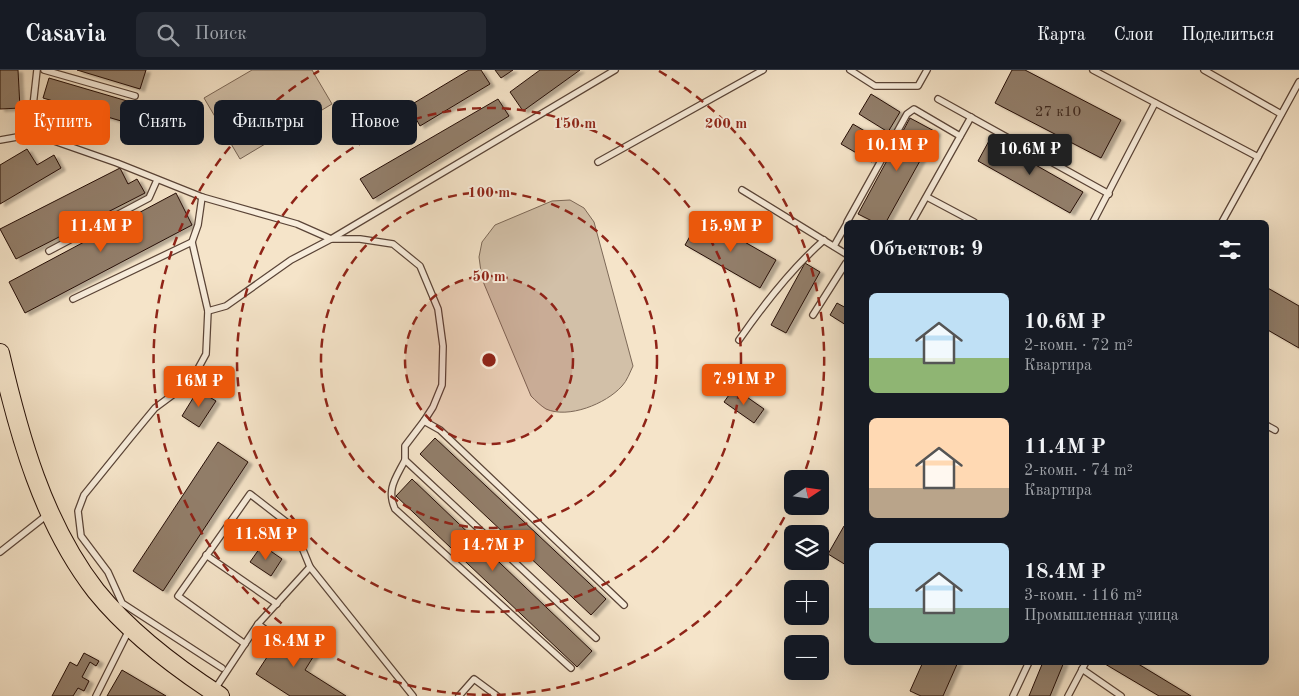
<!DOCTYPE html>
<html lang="ru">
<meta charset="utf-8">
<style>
:root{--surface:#171b24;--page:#242831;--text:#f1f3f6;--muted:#9ea1a6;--line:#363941;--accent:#ea580c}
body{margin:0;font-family:"Old Standard TT",serif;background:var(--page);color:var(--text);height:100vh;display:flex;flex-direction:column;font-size:19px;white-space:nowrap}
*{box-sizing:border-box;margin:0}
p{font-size:16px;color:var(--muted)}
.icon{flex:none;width:28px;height:28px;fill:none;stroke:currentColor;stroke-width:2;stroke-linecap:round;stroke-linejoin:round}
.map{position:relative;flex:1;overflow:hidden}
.panel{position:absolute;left:844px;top:150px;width:425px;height:445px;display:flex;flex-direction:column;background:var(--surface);border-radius:8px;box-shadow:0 5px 20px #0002}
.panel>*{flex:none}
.guide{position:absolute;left:15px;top:30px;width:475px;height:45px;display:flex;gap:10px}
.needle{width:32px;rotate:77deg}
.controls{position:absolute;left:784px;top:400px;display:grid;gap:10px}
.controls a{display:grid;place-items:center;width:45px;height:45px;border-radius:8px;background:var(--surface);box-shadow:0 5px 20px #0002;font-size:25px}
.price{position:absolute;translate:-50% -42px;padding:0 11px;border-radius:5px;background:var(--accent);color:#fff;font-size:16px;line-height:32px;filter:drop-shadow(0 1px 2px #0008)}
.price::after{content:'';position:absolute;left:50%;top:30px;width:15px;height:11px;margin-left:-8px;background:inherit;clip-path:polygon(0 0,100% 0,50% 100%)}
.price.current{background:#222;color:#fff}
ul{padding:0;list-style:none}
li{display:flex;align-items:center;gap:15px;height:125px;padding:0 25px}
li span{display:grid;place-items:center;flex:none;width:140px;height:100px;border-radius:8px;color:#555}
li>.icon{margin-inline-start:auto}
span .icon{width:60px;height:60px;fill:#fffc;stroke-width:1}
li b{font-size:21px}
h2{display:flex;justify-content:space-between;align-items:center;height:60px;padding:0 25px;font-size:21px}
.chip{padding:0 18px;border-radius:8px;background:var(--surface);box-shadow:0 5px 20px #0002;font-size:18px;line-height:45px}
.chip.current{background:var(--accent);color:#fff}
header{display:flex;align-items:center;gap:30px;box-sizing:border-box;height:70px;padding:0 25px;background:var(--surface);border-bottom:1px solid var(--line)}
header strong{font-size:24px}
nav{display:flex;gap:28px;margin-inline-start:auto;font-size:18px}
.search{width:350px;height:45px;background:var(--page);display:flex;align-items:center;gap:12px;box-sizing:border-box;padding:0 18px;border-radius:8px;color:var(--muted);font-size:19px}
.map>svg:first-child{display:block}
.green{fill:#d2c0a8;stroke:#7c6857}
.building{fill:#927e6b;stroke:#260f06;filter:url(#shadow)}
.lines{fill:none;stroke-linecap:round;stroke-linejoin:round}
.lane-casing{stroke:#5a4437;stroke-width:8}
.primary-casing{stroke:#260f06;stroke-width:20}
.lane{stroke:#f8eddc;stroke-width:5.5}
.primary{stroke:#f5e4c9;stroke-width:18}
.ring{fill:none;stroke:#8f2418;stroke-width:2.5;stroke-dasharray:9 6}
.labels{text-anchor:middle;stroke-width:4;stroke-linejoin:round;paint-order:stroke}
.number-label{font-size:15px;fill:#412b1f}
.centre{fill:#8f2418;stroke:#f8eddc;stroke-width:2.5}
.ring-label{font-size:15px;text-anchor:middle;font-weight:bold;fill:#8f2418;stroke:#f8eddc;stroke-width:4;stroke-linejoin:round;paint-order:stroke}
</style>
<header>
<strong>Casavia</strong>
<div class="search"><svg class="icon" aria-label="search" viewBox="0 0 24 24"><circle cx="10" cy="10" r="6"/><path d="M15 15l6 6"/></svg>Поиск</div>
<nav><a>Карта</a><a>Слои</a><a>Поделиться</a></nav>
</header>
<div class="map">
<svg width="1299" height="626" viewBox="0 0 1299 626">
<defs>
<filter id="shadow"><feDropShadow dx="4.5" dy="2.5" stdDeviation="1" flood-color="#0004"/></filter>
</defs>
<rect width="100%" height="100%" fill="#f5e4c9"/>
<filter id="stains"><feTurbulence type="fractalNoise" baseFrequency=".004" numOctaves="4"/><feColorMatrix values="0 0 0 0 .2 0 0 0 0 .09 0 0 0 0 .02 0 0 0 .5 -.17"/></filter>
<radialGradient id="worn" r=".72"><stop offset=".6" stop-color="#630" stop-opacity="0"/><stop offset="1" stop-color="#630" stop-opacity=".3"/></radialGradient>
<g class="green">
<polygon points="252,0 312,0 332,34 240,89 204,28"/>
<path d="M570,130L584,138L594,152L633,296C630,302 627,311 622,316C606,334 568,349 546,339C541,336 535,330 531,326L482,209L479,187L482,172L495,155L552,131Z"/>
</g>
<g class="building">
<polygon points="0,0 18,0 20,38 0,39"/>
<polygon points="77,0 146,0 140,19"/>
<polygon points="469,0 481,0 490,14 420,56 409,36"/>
<polygon points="495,0 513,0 501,8"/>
<polygon points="540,0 580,0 523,41 510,22"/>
<polygon points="1012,0 1025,0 1121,50 1101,88 995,33"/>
<polygon points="49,8 134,33 128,53 43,28"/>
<polygon points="871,24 900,42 888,62 859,44"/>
<polygon points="498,29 509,46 373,129 360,109"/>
<polygon points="910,48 936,62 886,152 874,152 858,144"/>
<polygon points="853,54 883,72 872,92 841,74"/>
<polygon points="990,69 1083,122 1070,143 978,91"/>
<polygon points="27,79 37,95 54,85 61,98 0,134 0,95"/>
<polygon points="120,98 128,114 137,109 145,123 16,189 0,159"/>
<polygon points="176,123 192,155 25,243 9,212"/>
<polygon points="701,147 776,190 760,218 685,175"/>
<polygon points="805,193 820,202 786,263 771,255"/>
<polygon points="1266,217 1299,236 1299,278 1266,259"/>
<polygon points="837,233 846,238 846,255 830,245"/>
<polygon points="734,318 764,339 754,353 724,332"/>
<polygon points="198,320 216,331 199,357 182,346"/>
<polygon points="435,368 606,529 591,545 420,384"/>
<polygon points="218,372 248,392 163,521 133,501"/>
<polygon points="412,409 592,581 577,597 396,426"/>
<polygon points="844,456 846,457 846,495 828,484"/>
<polygon points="262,475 282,489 271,506 250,492"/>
<polygon points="286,558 318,579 305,600 346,626 290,626 256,604"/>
<polygon points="84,583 99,591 96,596 90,592 82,607 89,611 84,621 78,618 73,626 52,626 70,592 77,596"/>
<polygon points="923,592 958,592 943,626 921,626 910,621"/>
<polygon points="1043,592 1064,592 1050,626 1029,626"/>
<polygon points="1106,592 1135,592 1191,626 1159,626 1105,594"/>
<polygon points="122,600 166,626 107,626"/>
</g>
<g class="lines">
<g class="lane-casing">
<g id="lane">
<polyline points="44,0 135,26"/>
<polyline points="850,0 875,16 918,16 927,0"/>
<polyline points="1093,0 1258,87 1299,12"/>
<polyline points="1204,0 1281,44"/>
<polyline points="938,29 1109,124"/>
<polyline points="34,64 33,36 37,0"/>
<polyline points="0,70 34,64 117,93 202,127 297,154 331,169 360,169 393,174 420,196 438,239 443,276 442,315 433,337 424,351 405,376 405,390 596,568"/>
<polyline points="598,92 763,0"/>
<polyline points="742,120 846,184"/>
<polyline points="202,127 198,155 192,172 208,241 206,284 194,306 182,318 155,338 131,367 84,425 78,441 81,466 108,502 122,533 222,598"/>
<polyline points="927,127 974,152"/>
<polyline points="847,152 907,44 914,39 960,66"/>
<polyline points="912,152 971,47"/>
<polyline points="1093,152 1155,33"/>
<polyline points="1222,152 1258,87"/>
<polyline points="834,176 846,155"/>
<polyline points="49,181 149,128 157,110"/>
<polyline points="73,229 192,172"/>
<polyline points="208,241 226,236 291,190 331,169 615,0"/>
<polyline points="813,245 846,193"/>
<path d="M739,270C764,234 791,199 824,170"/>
<polyline points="424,351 440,360 624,535"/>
<polyline points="1266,355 1275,360"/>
<path d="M405,390C396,408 386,419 395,439L571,598"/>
<polyline points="0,482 47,445"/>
<polyline points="206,485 277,534"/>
<polyline points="258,554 275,567"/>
<polyline points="245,574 178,526 250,424 294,458 310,497 413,626"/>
<polyline points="1082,599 1121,626"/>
<polyline points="215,619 258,554 310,497"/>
<polyline points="96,626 129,560"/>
<polyline points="459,626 474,609 497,626"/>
<polyline points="1013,626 1029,592"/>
<polyline points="1068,626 1086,592"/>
</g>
</g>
<g class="primary-casing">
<path id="primary" d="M0,283C19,365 43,453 96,521C130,563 175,597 220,626"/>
</g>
<use href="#lane" class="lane"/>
<use href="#primary" class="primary"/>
</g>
<circle cx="489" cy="290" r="84" fill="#8f2418" fill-opacity=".12"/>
<g class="ring">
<circle cx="489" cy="290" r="84"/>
<circle cx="489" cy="290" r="168"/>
<circle cx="489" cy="290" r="252"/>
<path d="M791 434A335 335 0 1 1 319 1M659 1A335 335 0 0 1 803 407"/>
</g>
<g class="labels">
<g class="number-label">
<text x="1058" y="46">27 к10</text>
</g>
</g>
<circle cx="489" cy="290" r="8" class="centre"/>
<g class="ring-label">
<text x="726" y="58">200 m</text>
<text x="575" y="58">150 m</text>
<text x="489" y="127">100 m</text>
<text x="489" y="211">50 m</text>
</g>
<rect width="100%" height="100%" filter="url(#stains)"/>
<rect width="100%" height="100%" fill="url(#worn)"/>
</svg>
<div class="controls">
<a><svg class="needle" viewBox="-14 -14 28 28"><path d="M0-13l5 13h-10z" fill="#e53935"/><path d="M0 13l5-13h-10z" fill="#9ea1a6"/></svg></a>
<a><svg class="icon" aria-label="layers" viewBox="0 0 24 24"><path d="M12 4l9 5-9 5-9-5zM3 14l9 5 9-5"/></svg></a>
<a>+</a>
<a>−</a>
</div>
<b class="price" style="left:897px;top:102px">10.1M ₽</b>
<b class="price current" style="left:1030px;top:106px">10.6M ₽</b>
<b class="price" style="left:101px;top:183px">11.4M ₽</b>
<b class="price" style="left:731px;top:183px">15.9M ₽</b>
<b class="price" style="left:744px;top:336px">7.91M ₽</b>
<b class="price" style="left:199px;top:338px">16M ₽</b>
<b class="price" style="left:266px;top:491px">11.8M ₽</b>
<b class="price" style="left:493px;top:502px">14.7M ₽</b>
<b class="price" style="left:294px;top:598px">18.4M ₽</b>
<div class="guide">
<a class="chip current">Купить</a>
<a class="chip">Снять</a>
<a class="chip">Фильтры</a>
<a class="chip">Новое</a>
</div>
<section class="panel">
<h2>Объектов: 9<svg class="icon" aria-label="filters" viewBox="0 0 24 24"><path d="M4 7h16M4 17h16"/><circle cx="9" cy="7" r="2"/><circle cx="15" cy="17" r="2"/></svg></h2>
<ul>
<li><span style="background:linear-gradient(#bfe0f5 65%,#8fb573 0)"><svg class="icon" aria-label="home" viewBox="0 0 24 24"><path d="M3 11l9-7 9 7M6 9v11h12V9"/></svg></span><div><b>10.6M ₽</b><p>2-комн. · 72 m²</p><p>Квартира</p></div></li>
<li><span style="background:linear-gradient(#ffd9b3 70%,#b9a48a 0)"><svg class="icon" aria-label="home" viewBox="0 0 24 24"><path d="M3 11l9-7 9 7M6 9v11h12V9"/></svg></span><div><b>11.4M ₽</b><p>2-комн. · 74 m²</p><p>Квартира</p></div></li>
<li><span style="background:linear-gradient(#bfe0f5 65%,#7fa58c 0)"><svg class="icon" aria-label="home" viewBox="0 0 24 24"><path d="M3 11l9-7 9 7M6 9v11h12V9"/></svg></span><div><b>18.4M ₽</b><p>3-комн. · 116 m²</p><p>Промышленная улица</p></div></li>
</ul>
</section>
</div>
